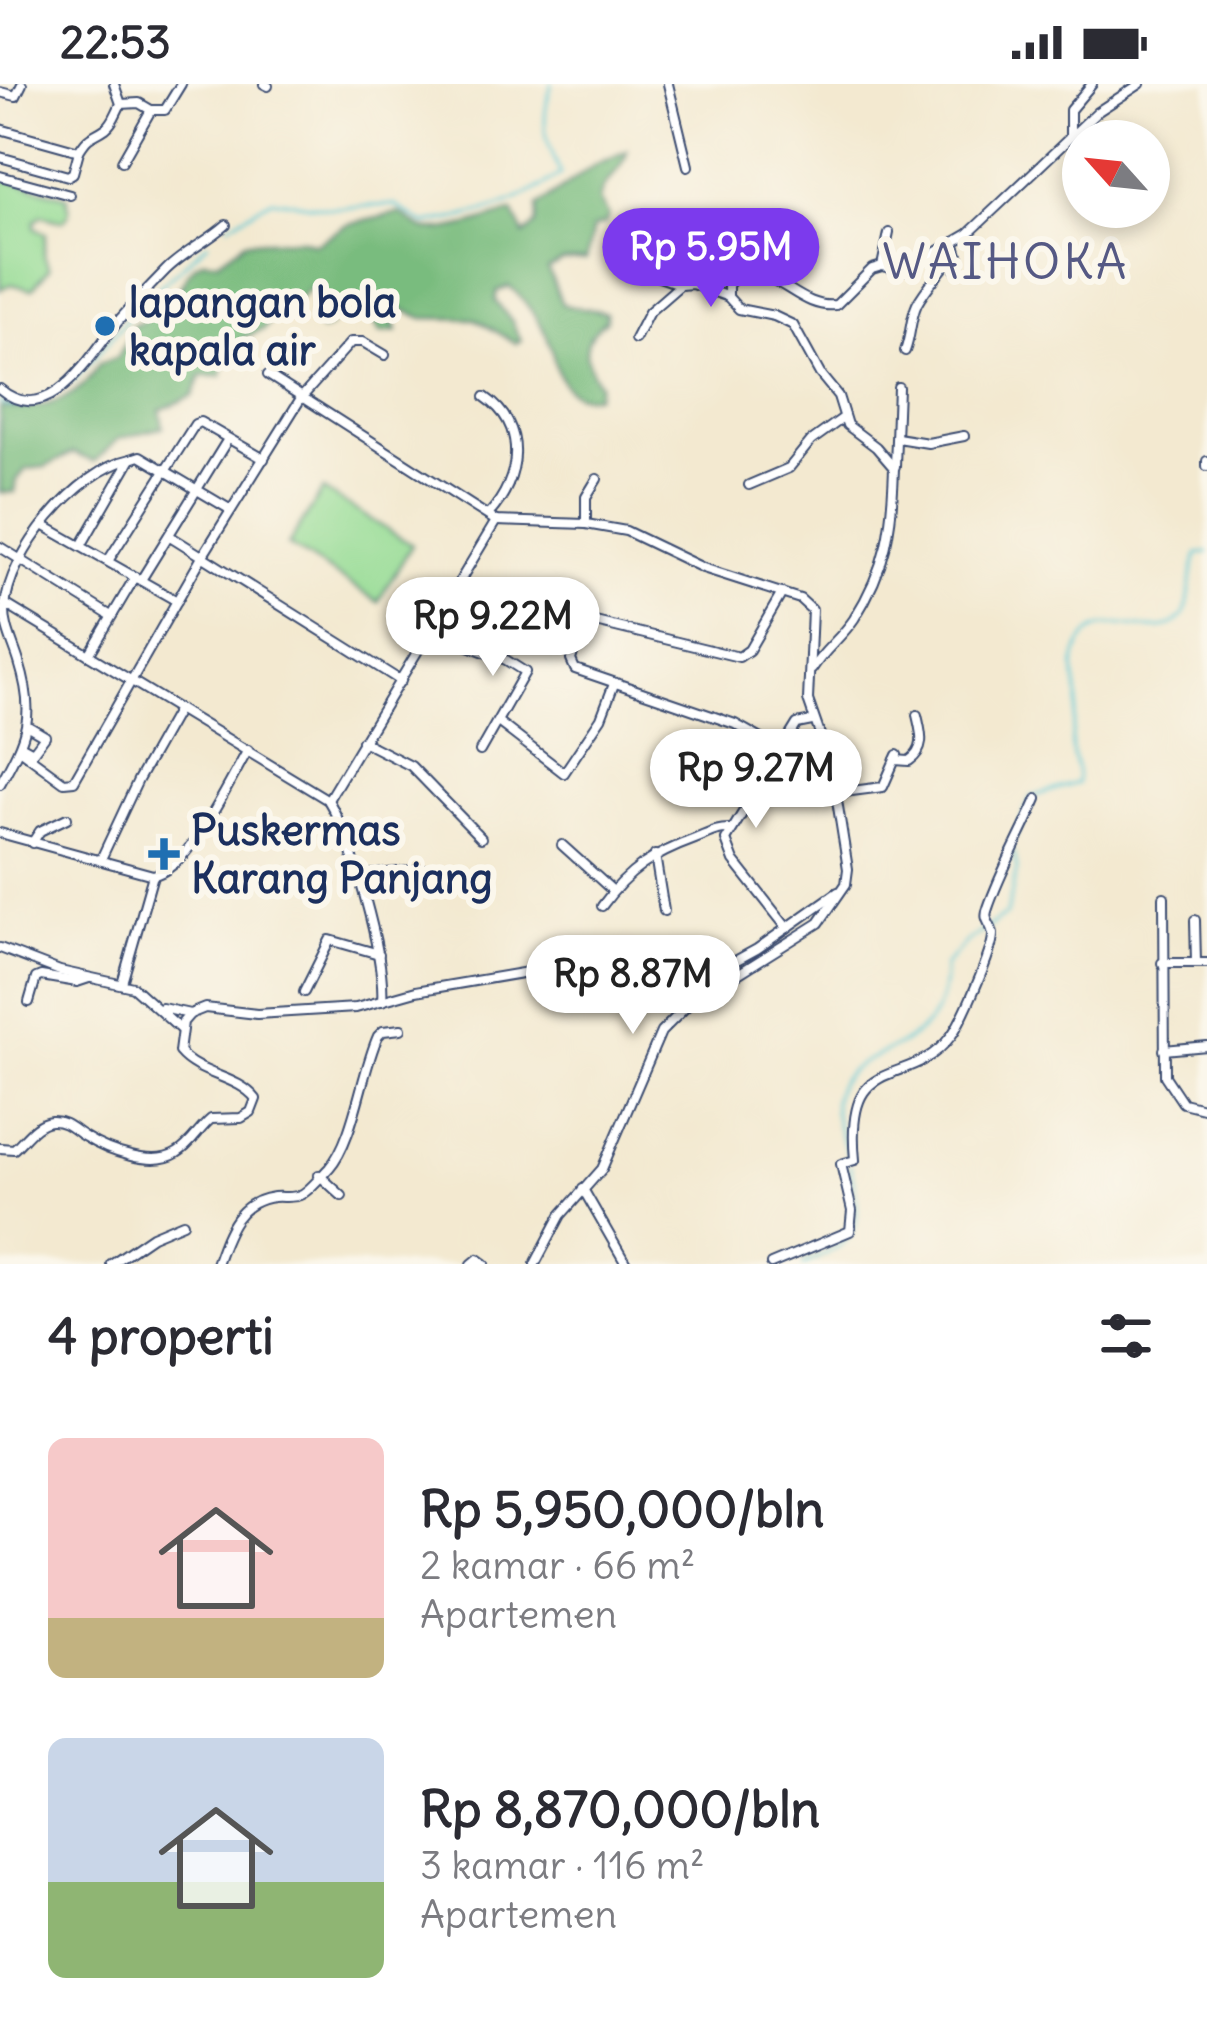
<!DOCTYPE html>
<html lang="id">
<meta charset="utf-8">
<style>
:root{--surface:#fff;--page:#f7f7f7;--text:#2b2b33;--muted:#7c7c81;--accent:#7c3aed}
body{margin:0;font-family:Delius,sans-serif;background:var(--page);color:var(--text);height:100vh;display:flex;flex-direction:column;font-size:45px;white-space:nowrap}
*{box-sizing:border-box;margin:0}
p{font-size:39px;color:var(--muted)}
.icon{flex:none;width:66px;height:66px;fill:none;stroke:currentColor;stroke-width:2;stroke-linecap:round;stroke-linejoin:round}
.map{position:relative;height:1180px;overflow:hidden}
.sheet{display:flex;flex-direction:column;background:var(--surface);flex:1}
.sheet>*{flex:none}
.needle{width:78px;rotate:297deg}
.controls{position:absolute;left:1062px;top:36px;display:grid;gap:24px}
.controls a{display:grid;place-items:center;width:108px;height:108px;border-radius:50%;background:var(--surface);box-shadow:0 6px 18px #0003;font-size:60px}
.price{position:absolute;translate:-50% -102px;padding:0 27px;border-radius:42px;background:#fff;color:#222;font-size:39px;line-height:78px;filter:drop-shadow(0 3px 6px #0008)}
.price::after{content:'';position:absolute;left:50%;top:72px;width:36px;height:27px;margin-left:-18px;background:inherit;clip-path:polygon(0 0,100% 0,50% 100%)}
.price.active{background:var(--accent);color:#fff}
ul{padding:0;list-style:none}
li{display:flex;align-items:center;gap:36px;height:300px;padding:0 48px}
li span{display:grid;place-items:center;flex:none;width:336px;height:240px;border-radius:18px;color:#555}
li>.icon{margin-inline-start:auto}
span .icon{width:144px;height:144px;fill:#fffc;stroke-width:1}
li b{font-size:51px}
h2{display:flex;justify-content:space-between;align-items:center;height:144px;padding:0 48px;font-size:51px}
.status{display:flex;justify-content:space-between;align-items:center;height:84px;padding:0 60px;background:var(--surface);direction:ltr}
.status svg{height:33px;fill:currentColor}
.map>svg:first-child{display:block}
.green{fill:#97dc95;stroke:#59867a;stroke-width:3}
.forest{fill:#79bc7e;stroke:#4a766e;stroke-width:3}
.lines{fill:none;stroke-linecap:round;stroke-linejoin:round}
.stream{stroke:#5cc8d4;stroke-width:3}
.minor-casing{stroke:#3b4b6f;stroke-width:12}
.minor{stroke:#fff;stroke-width:8}
.poi-dot{fill:#1f6fb2;stroke:#fbf7ec;stroke-width:4.5}
.labels{text-anchor:middle;stroke-width:12;stroke-linejoin:round;paint-order:stroke}
.poi-label{font-size:42px;font-weight:bold;fill:#1b2f5e;stroke:#fbf7ec;text-anchor:start}
.quarter-label{font-size:48px;letter-spacing:3px;fill:#555984;stroke:#fbf7ec}
</style>
<div class="status"><b>22:53</b><svg viewBox="0 0 49 12"><path d="M0 12V9h3v3zM5 12V6h3v6zM10 12V3h3v9zM15 12V0h3v12zM26 1h20v11H26zM47 4h2v5h-2z"/></svg></div>
<div class="map">
<svg width="1207" height="1180" viewBox="0 0 1207 1180">
<rect width="100%" height="100%" fill="#fbf7ec"/>
<filter id="ink" filterUnits="userSpaceOnUse"><feTurbulence type="fractalNoise" baseFrequency=".00833" numOctaves="2"/><feDisplacementMap in="SourceGraphic" scale="24" xChannelSelector="R" yChannelSelector="G"/><feConvolveMatrix kernelMatrix="1 2 1 2 8 2 1 2 1" color-interpolation-filters="sRGB"/></filter>
<filter id="wash" filterUnits="userSpaceOnUse"><feTurbulence type="fractalNoise" baseFrequency=".004" numOctaves="4" result="noise"/><feDisplacementMap in="SourceGraphic" scale="48" xChannelSelector="R" yChannelSelector="G"/><feGaussianBlur stdDeviation="2.7" result="paint"/><feColorMatrix in="noise" values="0 0 0 0 0 0 0 0 0 0 0 0 0 0 0 0 0 1.4 0 .05"/><feComposite in="paint" operator="in"/></filter>
<g filter="url(#wash)">
<rect width="100%" height="100%" fill="#f3e9d0"/>
<g class="green">
<polygon points="0,94 67,112 69,128 63,137 42,131 35,137 35,143 46,150 44,171 49,185 32,205 11,200 0,205"/>
<polygon points="323,406 412,461 378,518 288,461"/>
</g>
<path class="forest" d="M627,67C624,88 603,94 599,116L609,132L605,140L593,144L586,176L563,177L548,185L562,220C574,225 590,223 606,229V236C580,254 582,276 599,300L596,311C555,319 557,275 546,250C540,237 520,210 509,202L497,207L495,217L512,237L521,257L516,259L475,235L423,234L392,221L387,236L395,240L397,247L380,249L367,222L354,214L341,218L329,243L321,247L311,234L314,208L310,204L299,215L284,219L264,245L244,253L225,274L222,292H201L193,312L160,326L163,343L118,355L94,378L73,369L45,383L26,385L17,396L15,408L0,409V323C39,329 80,316 99,280L118,273L134,241L144,238L154,225L160,226C185,208 181,188 203,176L218,177L246,157L301,155L315,160L347,141L399,129C408,133 415,142 424,145C445,151 493,134 513,127L524,151L536,141L538,122L596,80Z"/>
<g class="lines">
<g class="stream">
<path d="M229,141L272,115L330,124L394,121L425,140C476,131 518,121 561,90C545,55 539,38 552,0"/>
<polyline points="73,298 138,222 208,159"/>
<polyline points="0,318 7,322 27,320"/>
<path d="M1015,753L1031,713L1077,699C1079,686 1076,684 1073,672C1068,653 1077,634 1078,616C1078,603 1072,591 1075,578C1091,506 1155,567 1182,533C1193,519 1187,492 1198,470L1207,469"/>
<path d="M848,1072C844,1055 832,1036 834,1017C840,955 948,983 944,882L968,857L1007,830L1017,785L1014,768"/>
<path d="M803,1180C863,1156 863,1142 850,1082"/>
</g>
</g>
</g>
<g filter="url(#ink)">
<g class="lines">
<g class="minor-casing">
<g id="minor">
<polyline points="264,0 268,2"/>
<polyline points="668,0 688,82"/>
<polyline points="0,8 16,12 22,0"/>
<polyline points="121,20 139,19 151,26"/>
<polyline points="0,45 79,67 73,89 68,92 0,73"/>
<polyline points="1070,53 1070,26 1092,0"/>
<path d="M79,67C90,49 92,54 106,44C114,38 116,28 121,20L114,0"/>
<polyline points="122,77 151,26 165,26 181,0"/>
<polyline points="0,92 70,111"/>
<polyline points="956,165 960,177 957,187"/>
<polyline points="882,182 889,149"/>
<polyline points="648,189 679,200"/>
<polyline points="635,255 649,228 680,201 692,200 726,212"/>
<path d="M905,267C911,252 910,235 917,220C928,199 945,186 956,164"/>
<polyline points="268,291 496,437 586,440 626,447 703,484 800,515 812,526 808,616 832,685 848,785 846,800 819,839 687,922 661,948 602,1085 561,1131 535,1180"/>
<path d="M0,305C51,348 93,266 121,234C135,218 151,201 166,186C184,168 208,157 226,141"/>
<path d="M485,313C528,342 521,395 489,430"/>
<polyline points="897,354 928,359 964,352"/>
<polyline points="131,375 140,372 231,426"/>
<polyline points="1207,377 1207,382"/>
<polyline points="895,382 898,303"/>
<polyline points="749,401 789,384 811,357 843,334"/>
<polyline points="586,440 586,413 597,395"/>
<polyline points="43,441 177,517"/>
<polyline points="170,452 401,597"/>
<polyline points="0,463 111,532"/>
<polyline points="108,477 195,340 200,338 264,375"/>
<polyline points="141,496 228,355"/>
<polyline points="456,507 583,535 571,576 575,585 735,640 781,666"/>
<path d="M5,520L328,716C351,753 386,874 382,917"/>
<polyline points="583,535 739,573 749,566 782,509"/>
<polyline points="431,548 506,576 525,588 480,667"/>
<polyline points="89,571 135,493"/>
<path d="M812,585C824,566 842,553 854,535C887,483 892,444 894,384L876,363L847,341L838,312L820,290L793,241L774,232L739,225L728,213V201L737,191C776,180 798,226 836,221L872,185L882,182L906,186L968,150L1097,28L1140,0"/>
<polyline points="498,638 564,689 601,634 614,600"/>
<polyline points="362,657 411,682 481,754"/>
<polyline points="22,662 33,668 45,652 28,642"/>
<polyline points="19,665 64,698 74,697 202,473 301,314 351,258 363,258 385,271"/>
<path d="M895,676L909,677C927,665 921,649 917,631"/>
<path d="M0,700C27,652 36,632 19,578C14,561 4,543 5,524C8,469 78,386 131,375L81,462"/>
<polyline points="836,709 883,703 897,671"/>
<polyline points="328,716 496,437"/>
<path d="M0,749L153,791C190,785 229,698 248,666"/>
<polyline points="32,759 40,747 67,734"/>
<polyline points="562,761 613,807"/>
<polyline points="655,771 664,827"/>
<polyline points="101,775 138,696 178,625"/>
<polyline points="356,792 431,785 464,798"/>
<polyline points="1164,813 1165,992 1183,1019 1207,1025"/>
<path d="M602,822C628,786 654,770 695,755C708,750 717,744 731,745"/>
<polyline points="1195,836 1196,879"/>
<polyline points="787,844 734,777 726,756 797,640 812,637"/>
<polyline points="0,864 60,887 133,903 180,945"/>
<polyline points="1162,879 1207,879"/>
<polyline points="122,899 153,791"/>
<polyline points="304,908 330,856 379,870"/>
<polyline points="29,918 36,894 41,892 77,898 89,894"/>
<polyline points="162,924 190,930"/>
<polyline points="1164,966 1207,962"/>
<path d="M0,1064L14,1065C25,1055 36,1038 51,1037C66,1036 74,1047 85,1053C107,1067 153,1084 177,1069C191,1061 199,1045 211,1035L241,1034L251,1028L256,1015C237,991 199,992 179,968L183,938L190,930L205,924L257,930L356,924L416,907L563,882L693,900L757,865L838,808"/>
<polyline points="319,1091 342,1112"/>
<polyline points="583,1105 626,1180"/>
<polyline points="111,1180 152,1152 183,1139"/>
<path d="M216,1180C227,1149 237,1117 274,1113C282,1112 294,1115 302,1110C310,1106 322,1091 329,1084C354,1056 361,990 378,952L383,947L401,945"/>
<polyline points="472,1180 478,1175 485,1180"/>
<path d="M771,1180L850,1147L852,1127L841,1080L855,1076C844,962 908,1009 951,952C961,939 994,865 993,850C991,838 983,837 988,824C1001,786 1021,752 1037,715"/>
</g>
</g>
<use href="#minor" class="minor"/>
</g>
</g>
<g class="poi-dot">
<circle cx="105" cy="242" r="12"/>
<path d="M158 752h12v12h12v12h-12v12h-12v-12h-12v-12h12z"/>
</g>
<g class="labels">
<g class="poi-label">
<text x="129" y="233">lapangan bola<tspan x="129" dy="48">kapala air</tspan></text>
<text x="191" y="761">Puskermas<tspan x="191" dy="48">Karang Panjang</tspan></text>
</g>
<g class="quarter-label">
<text x="1006" y="195">WAIHOKA</text>
</g>
</g>
</svg>
<div class="controls">
<a><svg class="needle" viewBox="-14 -14 28 28"><path d="M0-13l5 13h-10z" fill="#e53935"/><path d="M0 13l5-13h-10z" fill="#7c7c81"/></svg></a>
</div>
<b class="price active" style="left:711px;top:226px">Rp 5.95M</b>
<b class="price" style="left:493px;top:595px">Rp 9.22M</b>
<b class="price" style="left:756px;top:747px">Rp 9.27M</b>
<b class="price" style="left:633px;top:953px">Rp 8.87M</b>
</div>
<section class="sheet">
<h2>4 properti<svg class="icon" aria-label="filters" viewBox="0 0 24 24"><path d="M4 7h16M4 17h16"/><circle cx="9" cy="7" r="2"/><circle cx="15" cy="17" r="2"/></svg></h2>
<ul>
<li><span style="background:linear-gradient(#f6c9c9 75%,#c2b280 0)"><svg class="icon" aria-label="home" viewBox="0 0 24 24"><path d="M3 11l9-7 9 7M6 9v11h12V9"/></svg></span><div><b>Rp 5,950,000/bln</b><p>2 kamar · 66 m²</p><p>Apartemen</p></div></li>
<li><span style="background:linear-gradient(#c9d6e8 60%,#8fb573 0)"><svg class="icon" aria-label="home" viewBox="0 0 24 24"><path d="M3 11l9-7 9 7M6 9v11h12V9"/></svg></span><div><b>Rp 8,870,000/bln</b><p>3 kamar · 116 m²</p><p>Apartemen</p></div></li>
</ul>
</section>
